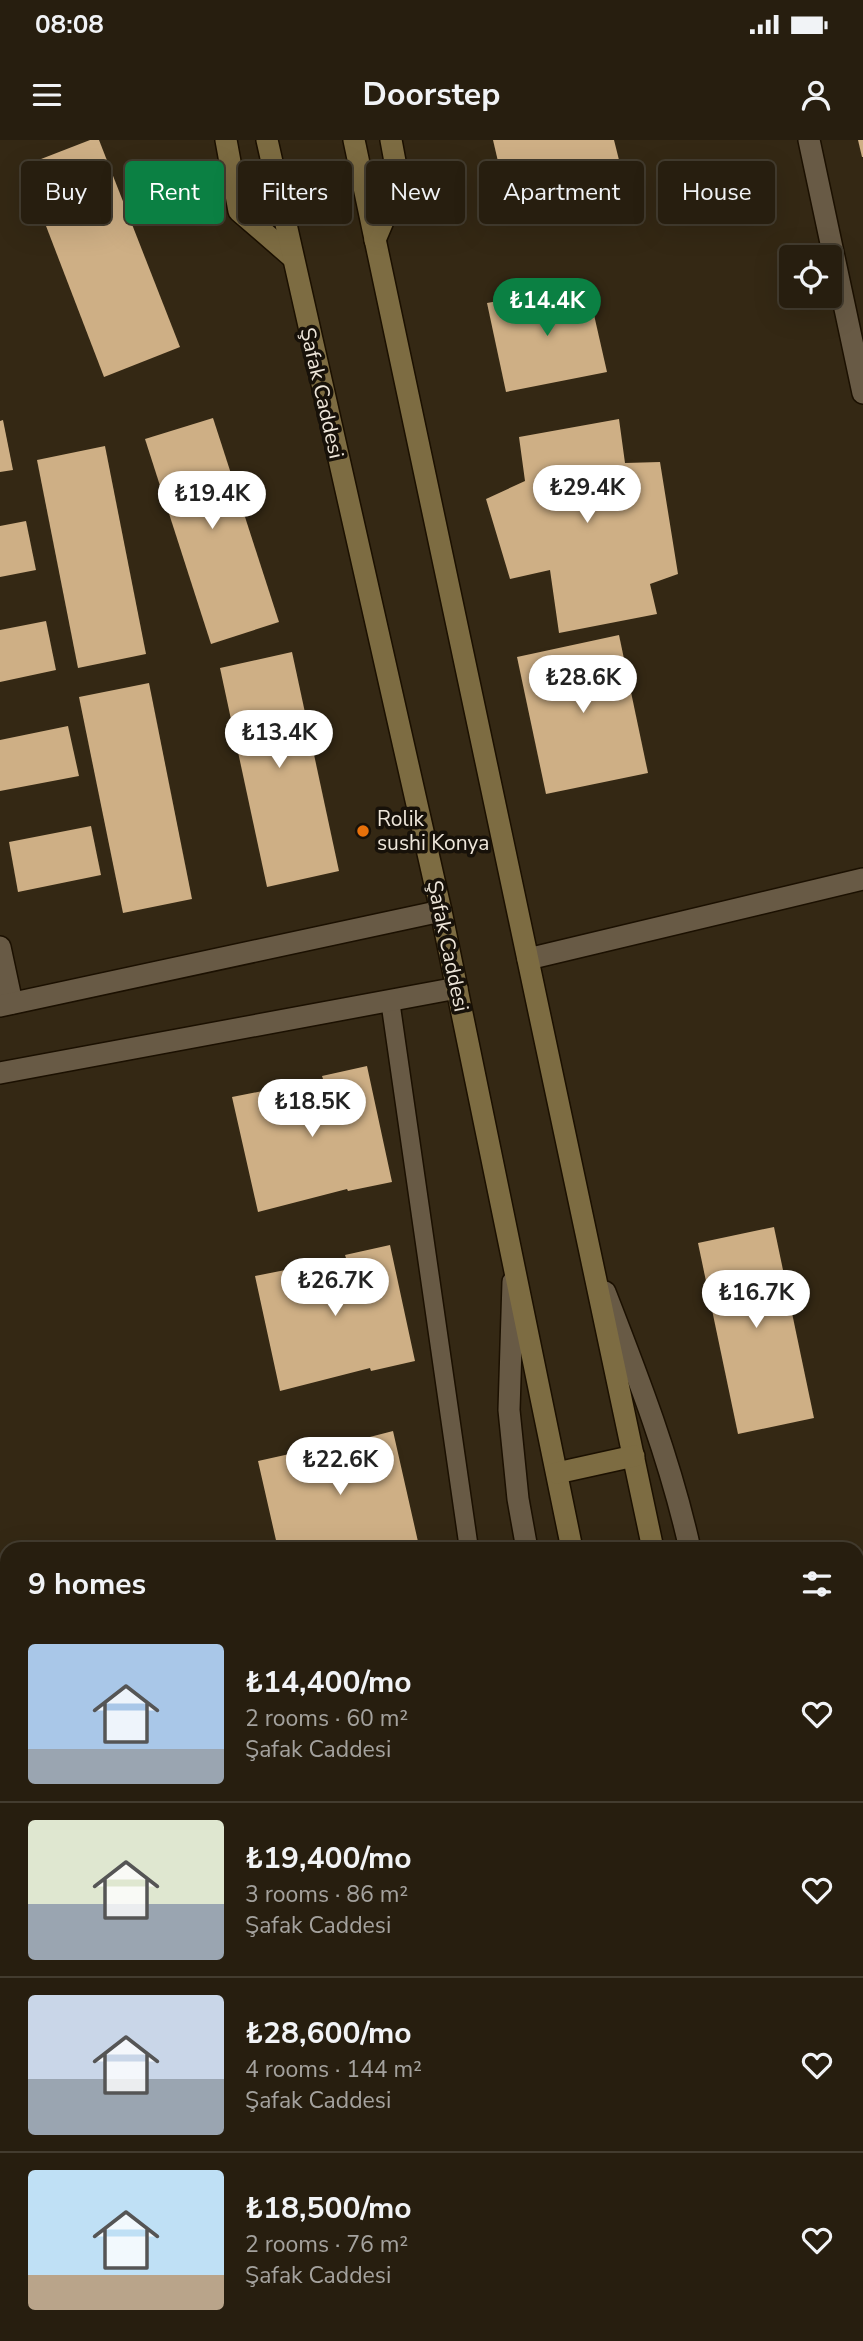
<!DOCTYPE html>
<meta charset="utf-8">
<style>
:root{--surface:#271e0f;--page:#332b1d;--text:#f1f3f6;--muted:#a4a29e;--line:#433c2f;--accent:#0b8043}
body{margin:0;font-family:"Nunito Sans",sans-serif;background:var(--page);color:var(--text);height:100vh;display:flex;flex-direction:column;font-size:26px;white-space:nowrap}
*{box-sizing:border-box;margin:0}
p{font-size:23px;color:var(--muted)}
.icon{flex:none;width:38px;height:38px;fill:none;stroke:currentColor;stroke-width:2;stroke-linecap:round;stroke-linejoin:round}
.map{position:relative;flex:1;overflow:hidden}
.drawer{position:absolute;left:0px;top:1402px;width:864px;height:800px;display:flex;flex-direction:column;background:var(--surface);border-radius:21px 21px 0 0;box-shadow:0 7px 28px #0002,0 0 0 2px var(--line)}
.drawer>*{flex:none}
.guide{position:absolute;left:21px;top:21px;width:822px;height:63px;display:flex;gap:14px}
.fabs{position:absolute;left:779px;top:105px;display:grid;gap:14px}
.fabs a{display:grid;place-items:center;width:63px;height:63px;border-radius:7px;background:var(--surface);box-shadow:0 7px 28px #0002,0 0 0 2px var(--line);font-size:35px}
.price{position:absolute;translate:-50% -60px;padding:0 16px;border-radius:24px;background:#fff;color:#222;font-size:23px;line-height:46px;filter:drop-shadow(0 2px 4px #0008)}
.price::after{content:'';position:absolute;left:50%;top:42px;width:21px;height:16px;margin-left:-10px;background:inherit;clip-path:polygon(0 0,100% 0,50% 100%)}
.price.active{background:var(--accent);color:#fff}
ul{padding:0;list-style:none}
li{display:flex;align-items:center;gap:21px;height:175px;padding:0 28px}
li+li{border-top:2px solid var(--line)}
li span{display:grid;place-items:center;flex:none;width:196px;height:140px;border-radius:7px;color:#555}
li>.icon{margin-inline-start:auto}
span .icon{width:84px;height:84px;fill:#fffc;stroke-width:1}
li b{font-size:30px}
h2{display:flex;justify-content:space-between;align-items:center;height:84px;padding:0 28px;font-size:30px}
.tag{padding:0 24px;border-radius:7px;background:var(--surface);box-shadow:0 7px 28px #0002,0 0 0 2px var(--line);font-size:24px;line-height:63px}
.tag.active{background:var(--accent);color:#fff}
.status{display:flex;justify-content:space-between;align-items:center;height:49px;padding:0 35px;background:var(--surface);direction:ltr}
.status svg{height:19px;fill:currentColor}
header{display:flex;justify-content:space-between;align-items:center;height:91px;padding:0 28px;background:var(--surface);font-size:32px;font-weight:700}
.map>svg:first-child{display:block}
.green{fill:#333f20}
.building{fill:#ceaf85}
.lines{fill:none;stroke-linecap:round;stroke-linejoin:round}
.service-casing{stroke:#1b1001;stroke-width:21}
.minor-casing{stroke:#1b1001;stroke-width:24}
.secondary-casing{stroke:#1b1001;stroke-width:24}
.service{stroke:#685a45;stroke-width:18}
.minor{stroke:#685a45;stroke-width:21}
.secondary{stroke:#7d6c42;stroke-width:21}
.food-dot{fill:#e8710a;stroke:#171109;stroke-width:2.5}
.labels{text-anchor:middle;stroke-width:7;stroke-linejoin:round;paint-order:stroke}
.street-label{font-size:21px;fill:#eee6da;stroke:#171109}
.poi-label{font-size:21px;fill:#eee6da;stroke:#171109;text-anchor:start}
</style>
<div class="status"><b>08:08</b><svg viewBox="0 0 49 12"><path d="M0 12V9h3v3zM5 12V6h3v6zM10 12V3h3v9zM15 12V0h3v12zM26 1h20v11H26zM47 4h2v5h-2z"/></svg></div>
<header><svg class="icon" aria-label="menu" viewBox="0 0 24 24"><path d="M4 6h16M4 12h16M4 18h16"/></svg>Doorstep<svg class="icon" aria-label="person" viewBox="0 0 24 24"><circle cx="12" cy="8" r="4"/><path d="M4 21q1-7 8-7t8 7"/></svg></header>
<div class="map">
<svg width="863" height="2201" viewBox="0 0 863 2201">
<rect width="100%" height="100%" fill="#342814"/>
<polygon class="green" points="198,2195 619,2194 620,2201 171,2201"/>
<g class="building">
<polygon points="90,0 99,0 180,207 104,237 23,26"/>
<polygon points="493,0 614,0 619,20 504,47"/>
<polygon points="858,0 863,0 863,17 862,17"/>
<polygon points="587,144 607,232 506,252 487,163"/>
<polygon points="213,278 279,482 211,504 145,299"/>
<polygon points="619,279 625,323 660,322 678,434 650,444 657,474 559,493 550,430 510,439 486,359 525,341 519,297"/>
<polygon points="3,280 13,330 0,332 0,281"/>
<polygon points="105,306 146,514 78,528 37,320"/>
<polygon points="26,381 36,430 0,437 0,386"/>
<polygon points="46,481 56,530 0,542 0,490"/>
<polygon points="619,495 648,633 546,654 517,517"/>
<polygon points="292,512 339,731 267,747 220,528"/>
<polygon points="149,543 192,759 123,773 79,557"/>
<polygon points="68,586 79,636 0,651 0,600"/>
<polygon points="91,686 101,735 18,752 9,702"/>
<polygon points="367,926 392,1042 348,1051 347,1049 258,1072 232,957 323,939 322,936"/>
<polygon points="774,1087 814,1278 738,1294 698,1103"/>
<polygon points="390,1105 415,1221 371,1231 370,1228 280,1251 255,1136 346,1118 345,1115"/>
<polygon points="393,1291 419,1406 278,1409 258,1321 303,1311 304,1314"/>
<polygon points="863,1455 863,1587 858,1588 858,1456"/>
</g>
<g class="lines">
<g class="service-casing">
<polyline id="service" points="390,860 469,1409"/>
</g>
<g class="minor-casing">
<g id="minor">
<polyline points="809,0 863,253"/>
<polyline points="0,807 12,863"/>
<polyline points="528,819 863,739"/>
<polyline points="0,866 441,771"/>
<polyline points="0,933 457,848"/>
<polyline points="513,1142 509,1270 518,1359 527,1409"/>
<path d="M605,1152C638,1237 670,1319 690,1409"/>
<polyline points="0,1630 7,1664"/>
<polyline points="858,1671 863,1670"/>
<polyline points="0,1842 7,1841"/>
<polyline points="858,2187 860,2201"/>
<polyline points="116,2194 117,2201"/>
<polyline points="686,2194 687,2201"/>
</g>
</g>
<g class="secondary-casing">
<g id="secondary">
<polyline points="226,0 239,71 291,116"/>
<polyline points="267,0 441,771 572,1409"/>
<polyline points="354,0 653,1409"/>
<polyline points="375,100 399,43 391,0"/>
<polyline points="557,1333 634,1316"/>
<polyline points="737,2194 739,2201"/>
<polyline points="820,2194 821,2201"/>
</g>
</g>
<use href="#service" class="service"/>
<use href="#minor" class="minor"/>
<use href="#secondary" class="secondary"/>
</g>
<circle class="food-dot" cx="363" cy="691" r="7"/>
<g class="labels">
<g class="street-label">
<text transform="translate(322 253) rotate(77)" y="7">Şafak Caddesi</text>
<text transform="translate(448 806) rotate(78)" y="7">Şafak Caddesi</text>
</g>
<g class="poi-label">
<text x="377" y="686">Rolik<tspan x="377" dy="24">sushi Konya</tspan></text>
</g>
</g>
</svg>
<div class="fabs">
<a><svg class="icon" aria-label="locate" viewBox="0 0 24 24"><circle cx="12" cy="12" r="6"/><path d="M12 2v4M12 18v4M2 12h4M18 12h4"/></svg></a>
</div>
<b class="price active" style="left:547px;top:198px">₺14.4K</b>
<b class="price" style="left:587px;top:385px">₺29.4K</b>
<b class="price" style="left:212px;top:391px">₺19.4K</b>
<b class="price" style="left:583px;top:575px">₺28.6K</b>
<b class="price" style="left:279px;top:630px">₺13.4K</b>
<b class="price" style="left:312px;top:999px">₺18.5K</b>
<b class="price" style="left:335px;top:1178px">₺26.7K</b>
<b class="price" style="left:756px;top:1190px">₺16.7K</b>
<b class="price" style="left:340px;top:1357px">₺22.6K</b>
<div class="guide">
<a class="tag">Buy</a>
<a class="tag active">Rent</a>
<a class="tag">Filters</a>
<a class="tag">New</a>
<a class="tag">Apartment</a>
<a class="tag">House</a>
</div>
<section class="drawer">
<h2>9 homes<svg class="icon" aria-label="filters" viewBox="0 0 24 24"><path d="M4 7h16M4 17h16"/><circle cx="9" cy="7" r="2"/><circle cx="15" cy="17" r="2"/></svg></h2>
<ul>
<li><span style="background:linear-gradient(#a9c7e8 75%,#9aa5b1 0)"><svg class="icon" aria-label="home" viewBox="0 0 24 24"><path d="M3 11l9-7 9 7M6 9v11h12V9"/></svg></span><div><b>₺14,400/mo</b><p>2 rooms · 60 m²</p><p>Şafak Caddesi</p></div><svg class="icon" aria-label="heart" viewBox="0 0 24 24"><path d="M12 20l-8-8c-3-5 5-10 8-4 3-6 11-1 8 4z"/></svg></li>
<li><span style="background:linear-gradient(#dfe7d0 60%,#9aa5b1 0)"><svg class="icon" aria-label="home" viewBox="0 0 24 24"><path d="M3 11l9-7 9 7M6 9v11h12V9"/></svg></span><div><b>₺19,400/mo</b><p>3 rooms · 86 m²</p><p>Şafak Caddesi</p></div><svg class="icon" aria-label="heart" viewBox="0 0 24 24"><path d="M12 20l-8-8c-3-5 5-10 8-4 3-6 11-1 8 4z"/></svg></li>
<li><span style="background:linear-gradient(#c9d6e8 60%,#9aa5b1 0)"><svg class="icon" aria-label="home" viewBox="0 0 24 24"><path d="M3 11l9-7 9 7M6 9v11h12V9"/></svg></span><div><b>₺28,600/mo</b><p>4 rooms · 144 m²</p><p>Şafak Caddesi</p></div><svg class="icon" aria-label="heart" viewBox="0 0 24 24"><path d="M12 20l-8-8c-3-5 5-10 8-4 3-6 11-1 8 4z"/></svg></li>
<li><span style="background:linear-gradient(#bfe0f5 75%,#b9a48a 0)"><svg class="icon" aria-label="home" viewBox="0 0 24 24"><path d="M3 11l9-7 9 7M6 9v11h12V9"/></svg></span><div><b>₺18,500/mo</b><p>2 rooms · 76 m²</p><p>Şafak Caddesi</p></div><svg class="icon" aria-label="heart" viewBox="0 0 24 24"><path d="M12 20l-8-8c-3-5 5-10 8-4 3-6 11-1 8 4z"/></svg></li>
</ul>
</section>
</div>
